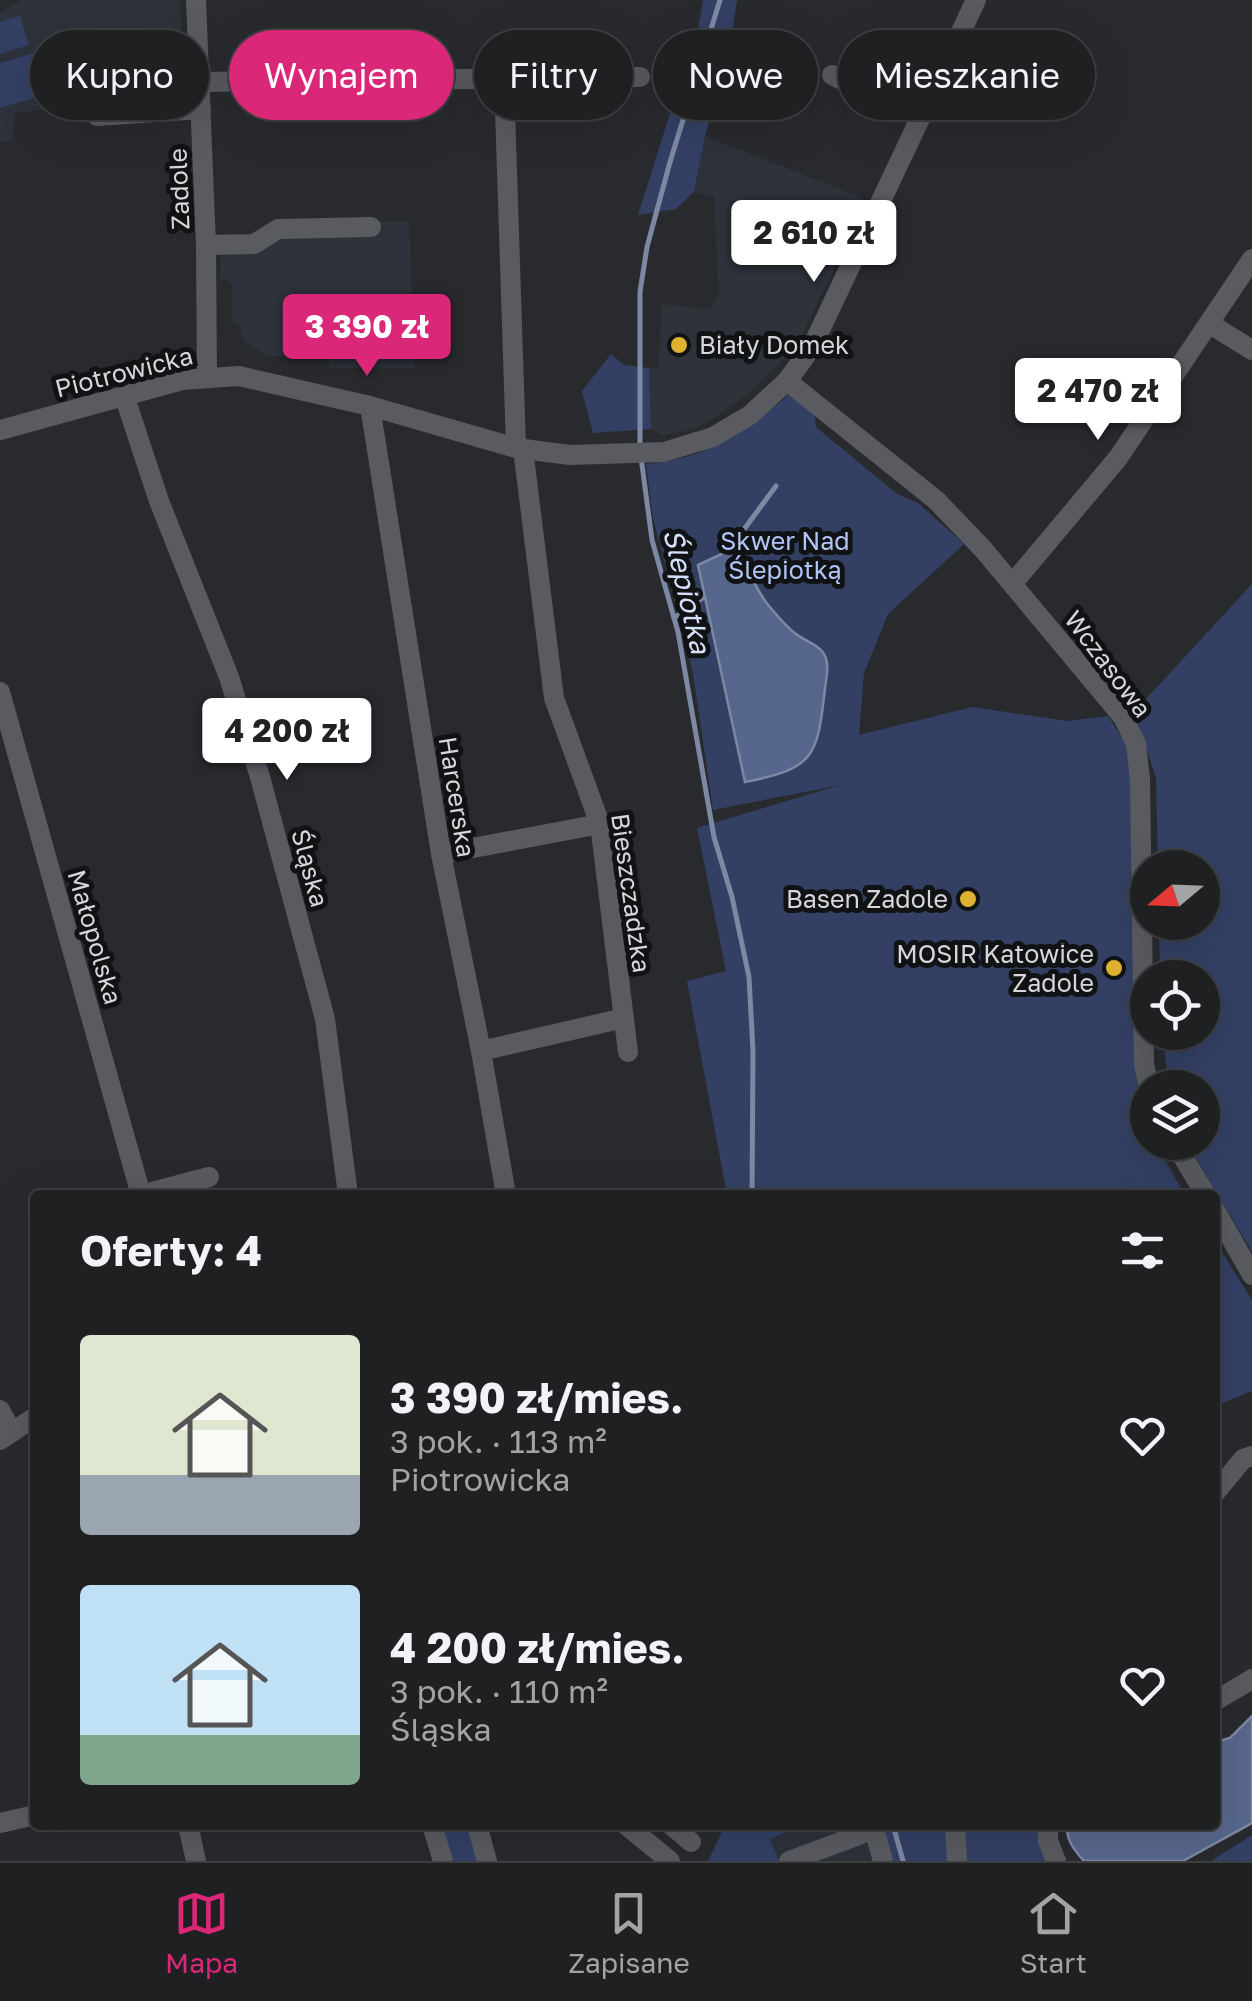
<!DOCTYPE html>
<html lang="pl">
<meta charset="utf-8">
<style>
:root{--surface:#1e2022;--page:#2b2d2f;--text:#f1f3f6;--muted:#a1a3a5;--line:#3c3e40;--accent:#db2777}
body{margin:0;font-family:"Golos Text",sans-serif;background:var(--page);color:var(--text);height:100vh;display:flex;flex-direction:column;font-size:38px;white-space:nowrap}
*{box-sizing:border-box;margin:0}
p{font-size:32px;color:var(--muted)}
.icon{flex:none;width:55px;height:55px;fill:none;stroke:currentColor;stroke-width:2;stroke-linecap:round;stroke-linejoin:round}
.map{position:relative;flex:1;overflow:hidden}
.sheet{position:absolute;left:30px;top:1190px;width:1190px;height:640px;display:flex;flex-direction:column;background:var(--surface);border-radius:10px;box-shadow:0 10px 40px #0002,0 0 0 2px var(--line)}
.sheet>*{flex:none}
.top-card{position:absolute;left:30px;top:30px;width:1192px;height:90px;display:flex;gap:20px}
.needle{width:65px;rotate:251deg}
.fabs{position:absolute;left:1130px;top:850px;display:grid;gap:20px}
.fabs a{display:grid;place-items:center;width:90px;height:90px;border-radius:50%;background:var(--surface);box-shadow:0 10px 40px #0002,0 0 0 2px var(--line);font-size:50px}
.price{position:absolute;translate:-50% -85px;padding:0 22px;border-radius:10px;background:#fff;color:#222;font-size:32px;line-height:65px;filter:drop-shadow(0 2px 5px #0008)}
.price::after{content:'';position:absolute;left:50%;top:60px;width:30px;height:22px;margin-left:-15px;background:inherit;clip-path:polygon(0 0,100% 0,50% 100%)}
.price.on{background:var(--accent);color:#fff}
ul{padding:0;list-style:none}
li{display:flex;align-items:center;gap:30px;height:250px;padding:0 50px}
li span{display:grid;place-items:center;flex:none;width:280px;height:200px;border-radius:10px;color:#555}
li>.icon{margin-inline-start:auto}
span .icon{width:120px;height:120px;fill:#fffc;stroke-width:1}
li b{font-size:42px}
h2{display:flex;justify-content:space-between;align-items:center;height:120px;padding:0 50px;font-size:42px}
.chip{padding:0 35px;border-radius:45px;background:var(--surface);box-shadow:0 10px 40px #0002,0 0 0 2px var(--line);font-size:35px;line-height:90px}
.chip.on{background:var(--accent);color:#fff}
.menu{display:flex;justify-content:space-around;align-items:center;height:140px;border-top:2px solid var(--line);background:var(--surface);font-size:28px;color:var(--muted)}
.menu a{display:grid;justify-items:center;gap:5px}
.menu .on{color:var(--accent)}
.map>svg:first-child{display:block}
.built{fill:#2d323b}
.green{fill:#334064}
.water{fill:#57668c;stroke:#7d88a3;stroke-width:2.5}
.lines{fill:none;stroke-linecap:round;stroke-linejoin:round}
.stream{stroke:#7d88a3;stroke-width:5}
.minor{stroke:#595b61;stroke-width:20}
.poi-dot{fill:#deb133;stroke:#111214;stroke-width:4}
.labels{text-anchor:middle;stroke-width:10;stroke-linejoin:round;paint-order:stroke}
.street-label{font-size:25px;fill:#d6d7da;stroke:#111214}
.poi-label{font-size:25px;fill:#d6d7da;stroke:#111214;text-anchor:end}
.park-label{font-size:25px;fill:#b1c5f8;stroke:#111214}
.water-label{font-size:28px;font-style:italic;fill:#d4dff9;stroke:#111214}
</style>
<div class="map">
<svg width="1252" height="1861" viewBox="0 0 1252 1861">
<rect width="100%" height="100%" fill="#282a2e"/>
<g class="built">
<polygon points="23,0 180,0 184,98 137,99 15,113 12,139 0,143 0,12"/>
<polygon points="705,136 863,198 856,222 801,337 777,366 748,394 708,422 691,430 662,435 651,429 649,368 658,369 662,304 709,309 719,294 714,197 694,192"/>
<polygon points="409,221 415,368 329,368 328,356 268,356 244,341 238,323 232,322 232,285 228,280 220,280 221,236 245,235 286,222"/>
<polygon points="781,1825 882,1825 891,1861 779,1861 770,1838 784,1833"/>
</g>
<g class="green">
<polygon points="703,0 737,0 730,48 705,136 694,192 676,209 638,215 678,88 689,81"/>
<polygon points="20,16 29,45 0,54 0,22"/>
<polygon points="44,50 57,91 0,108 0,63"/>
<polygon points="611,354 624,365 649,368 651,429 593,433 582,391"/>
<path d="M790,393L814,410L816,427L897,494L918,503L964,544L888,614L864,673L859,735L972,707L1068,721L1108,716L1126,744L1133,777L1135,1040L1138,1094L1147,1123L1148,1142L1155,1143L1185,1195H727L687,981L726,971L697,828L840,785L713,810L693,673L653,518L646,464C704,460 748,431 790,393Z"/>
<polygon points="1252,584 1252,1252 1187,1143 1202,1142 1202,1088 1169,1087 1162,1033 1202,1032 1202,978 1160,977 1159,923 1202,922 1202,868 1158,867 1156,778 1134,712"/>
<polygon points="1215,1241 1252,1300 1252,1391 1215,1406"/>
<polygon points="436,1825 469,1825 479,1861 446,1861"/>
<polygon points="725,1825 781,1825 784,1833 770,1839 779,1861 708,1861"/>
<polygon points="882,1825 1047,1825 1050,1861 891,1861"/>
<polygon points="1252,1835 1252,1861 1211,1861"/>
</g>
<g class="water">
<path d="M728,551C750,564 753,587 769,606C777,615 786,627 796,634C804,640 816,644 822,651C831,662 826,677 825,689C817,756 816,768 745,782L698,565Z"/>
<path d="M1252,1716V1823L1183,1861H1084C1074,1850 1066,1840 1067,1825H1215V1742L1230,1738Z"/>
</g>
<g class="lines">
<g class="stream">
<polyline points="640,446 640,292 647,247 670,162 720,0"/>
<polyline points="641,457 652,540 678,632 714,837 732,897 749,977 753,1051 752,1195"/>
<polyline points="728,551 776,486"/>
<polyline points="674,618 704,597"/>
<polyline points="893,1825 903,1861"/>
</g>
<g class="minor">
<polyline points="196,0 206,245 207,376"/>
<polyline points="832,75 920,118"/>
<polyline points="504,79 516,448"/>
<polyline points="199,82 640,77"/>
<polyline points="97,116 201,109"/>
<polyline points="206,245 254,244 278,229 371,227"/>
<polyline points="1210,324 1252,350"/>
<polyline points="787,381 936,500 983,549 1123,717 1136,744 1140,779 1144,1064 1149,1088"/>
<polyline points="124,395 159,501 229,677 260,777 325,1019 348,1195"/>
<polyline points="370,406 441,854 481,1051 506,1195"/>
<polyline points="0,430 182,380 239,376 370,406 516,448 570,455 664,452 713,437 750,415 787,381 812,347 976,0"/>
<polyline points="523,449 554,698 600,824 628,1052"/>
<polyline points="1013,583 1118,458 1252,259"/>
<polyline points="0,692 141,1195"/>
<polyline points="441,854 600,824"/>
<polyline points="481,1051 624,1018"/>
<polyline points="1174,1142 1206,1195"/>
<polyline points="141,1195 209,1177"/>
<polyline points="1215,1210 1252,1275"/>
<polyline points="0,1410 12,1432"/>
<polyline points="0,1440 35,1417"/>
<polyline points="1215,1493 1243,1459 1252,1456"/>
<polyline points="1215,1701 1252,1679"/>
<polyline points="0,1823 35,1815"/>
<polyline points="188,1825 196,1861"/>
<polyline points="432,1825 443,1861"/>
<polyline points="477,1825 487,1861"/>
<polyline points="626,1825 670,1861"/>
<polyline points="671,1825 691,1842"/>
<polyline points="873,1825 883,1861"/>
<polyline points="955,1825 957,1861"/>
<polyline points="1048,1825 1048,1841 1056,1861"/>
<polyline points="789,1861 875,1829"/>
</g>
</g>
<g class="poi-dot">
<circle cx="679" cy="345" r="10"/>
<circle cx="968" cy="899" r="10"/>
<circle cx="1114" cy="968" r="10"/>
</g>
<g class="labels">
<g class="street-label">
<text transform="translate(179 189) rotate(-92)" y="9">Zadole</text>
<text transform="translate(124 372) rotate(-14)" y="9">Piotrowicka</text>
<text transform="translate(1108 664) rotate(53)" y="9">Wczasowa</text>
<text transform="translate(457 797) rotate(81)" y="9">Harcerska</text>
<text transform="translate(310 868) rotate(75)" y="9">Śląska</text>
<text transform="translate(631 893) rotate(82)" y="9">Bieszczadzka</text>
<text transform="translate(95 937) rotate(74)" y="9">Małopolska</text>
</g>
<g class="poi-label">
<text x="699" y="354" text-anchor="start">Biały Domek</text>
<text x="948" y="908">Basen Zadole</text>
<text x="1094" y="963">MOSIR Katowice<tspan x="1094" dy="29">Zadole</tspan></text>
</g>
<g class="park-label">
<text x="785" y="550">Skwer Nad<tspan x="785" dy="29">Ślepiotką</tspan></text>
</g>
<g class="water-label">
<text transform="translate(687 591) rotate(77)" y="10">Ślepiotka</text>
</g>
</g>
</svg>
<div class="fabs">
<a><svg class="needle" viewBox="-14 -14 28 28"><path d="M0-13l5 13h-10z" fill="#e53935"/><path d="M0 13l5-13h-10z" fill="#a1a3a5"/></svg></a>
<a><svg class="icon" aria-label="locate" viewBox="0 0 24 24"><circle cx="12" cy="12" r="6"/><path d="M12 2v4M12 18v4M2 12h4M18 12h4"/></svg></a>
<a><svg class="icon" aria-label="layers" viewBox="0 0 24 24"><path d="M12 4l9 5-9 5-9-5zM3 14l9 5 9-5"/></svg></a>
</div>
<b class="price" style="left:814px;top:285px">2 610 zł</b>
<b class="price on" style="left:367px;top:379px">3 390 zł</b>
<b class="price" style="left:1098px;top:443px">2 470 zł</b>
<b class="price" style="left:287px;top:783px">4 200 zł</b>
<div class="top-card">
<a class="chip">Kupno</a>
<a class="chip on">Wynajem</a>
<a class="chip">Filtry</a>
<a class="chip">Nowe</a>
<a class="chip">Mieszkanie</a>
</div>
<section class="sheet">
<h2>Oferty: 4<svg class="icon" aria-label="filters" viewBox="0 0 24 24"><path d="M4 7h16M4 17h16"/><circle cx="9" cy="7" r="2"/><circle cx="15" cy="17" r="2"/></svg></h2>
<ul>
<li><span style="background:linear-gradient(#dfe7d0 70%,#9aa5b1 0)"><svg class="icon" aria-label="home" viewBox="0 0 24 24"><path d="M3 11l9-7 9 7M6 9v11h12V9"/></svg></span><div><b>3 390 zł/mies.</b><p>3 pok. · 113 m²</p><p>Piotrowicka</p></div><svg class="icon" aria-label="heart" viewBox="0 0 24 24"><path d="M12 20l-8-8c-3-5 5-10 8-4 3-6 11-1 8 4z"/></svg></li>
<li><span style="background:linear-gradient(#bfe0f5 75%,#7fa58c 0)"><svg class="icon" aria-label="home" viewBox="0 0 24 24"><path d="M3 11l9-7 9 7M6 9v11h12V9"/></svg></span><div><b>4 200 zł/mies.</b><p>3 pok. · 110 m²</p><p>Śląska</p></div><svg class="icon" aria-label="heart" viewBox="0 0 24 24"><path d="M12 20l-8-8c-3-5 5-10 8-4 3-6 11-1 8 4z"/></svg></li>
</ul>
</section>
</div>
<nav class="menu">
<a class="on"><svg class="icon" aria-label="map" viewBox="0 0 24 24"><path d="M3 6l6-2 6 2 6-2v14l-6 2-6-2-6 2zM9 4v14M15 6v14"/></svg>Mapa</a>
<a><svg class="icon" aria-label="saved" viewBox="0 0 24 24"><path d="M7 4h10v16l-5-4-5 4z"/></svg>Zapisane</a>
<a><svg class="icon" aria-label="home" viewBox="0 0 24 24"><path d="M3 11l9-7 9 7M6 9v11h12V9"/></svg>Start</a>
</nav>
